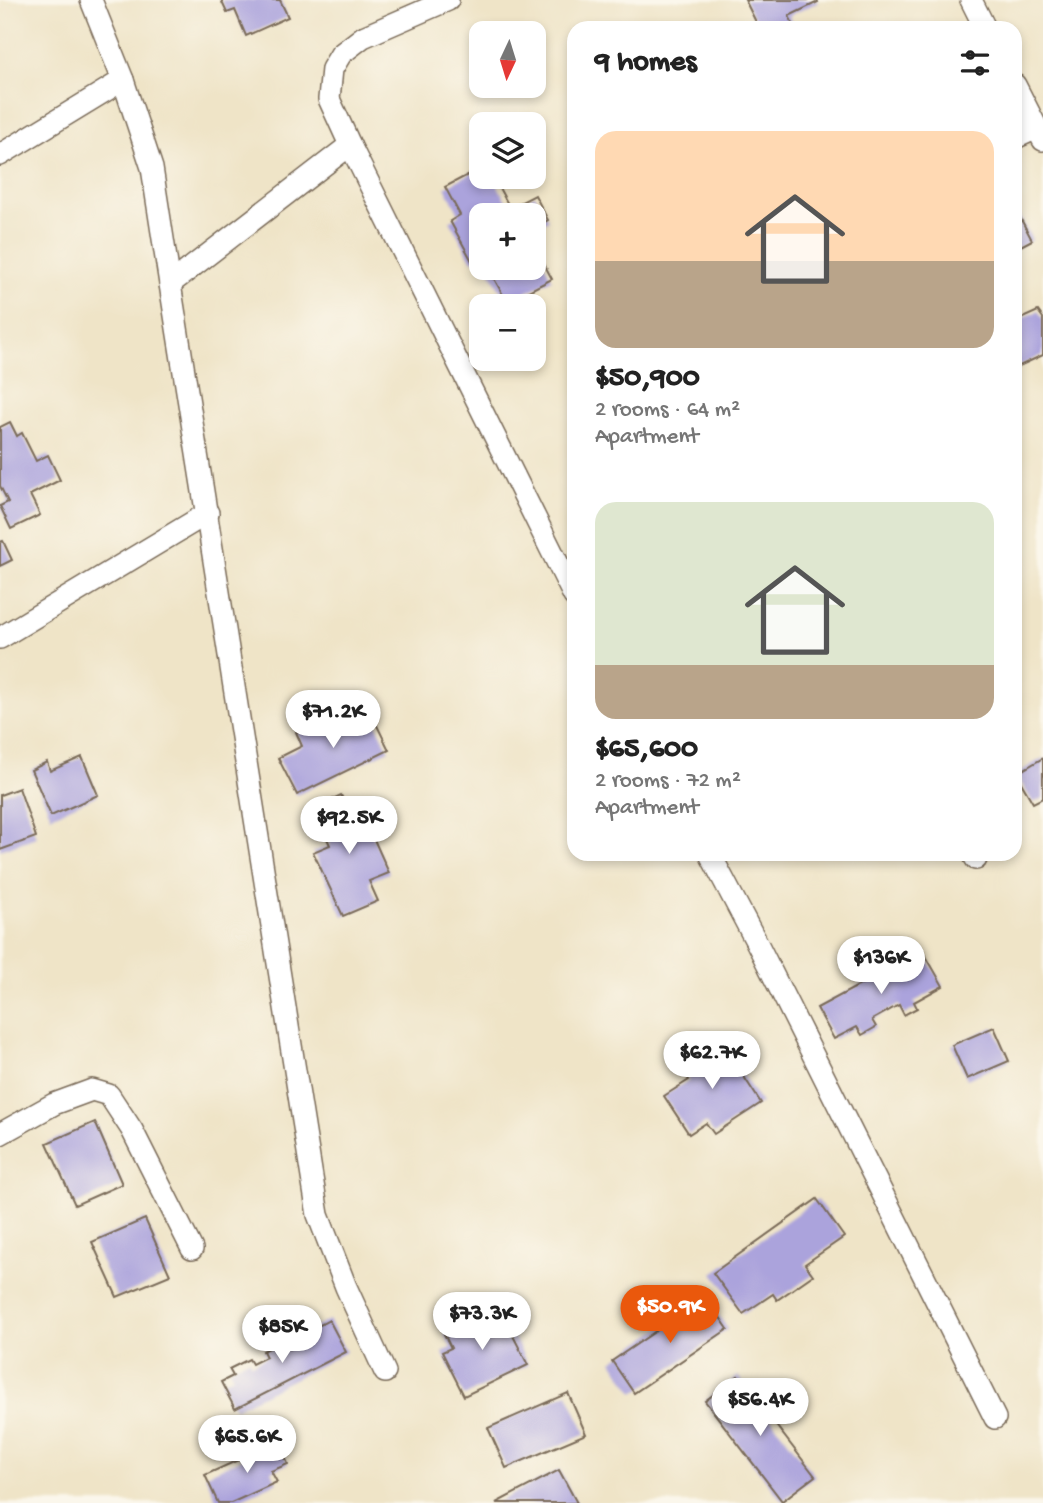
<!DOCTYPE html>
<meta charset="utf-8">
<style>
:root{--surface:#fff;--page:#f6f6f6;--text:#222;--muted:#767676;--accent:#ea580c}
body{margin:0;font-family:"Gochi Hand",sans-serif;background:var(--page);color:var(--text);height:100vh;display:flex;flex-direction:column;font-size:26px;white-space:nowrap}
*{box-sizing:border-box;margin:0}
p{font-size:23px;color:var(--muted)}
.icon{flex:none;width:38px;height:38px;fill:none;stroke:currentColor;stroke-width:2;stroke-linecap:round;stroke-linejoin:round}
.map{position:relative;flex:1;overflow:hidden}
.panel{position:absolute;left:567px;top:21px;width:455px;height:840px;display:flex;flex-direction:column;background:var(--surface);border-radius:21px;box-shadow:0 4px 10px #0003}
.panel>*{flex:none}
.needle{width:46px;rotate:184deg}
.fabs{position:absolute;left:469px;top:21px;display:grid;gap:14px}
.fabs a{display:grid;place-items:center;width:77px;height:77px;border-radius:14px;background:var(--surface);box-shadow:0 4px 10px #0003;font-size:35px}
.price{position:absolute;translate:-50% -60px;padding:0 16px;border-radius:24px;background:#fff;color:#222;font-size:23px;line-height:46px;filter:drop-shadow(0 2px 4px #0008)}
.price::after{content:'';position:absolute;left:50%;top:42px;width:21px;height:16px;margin-left:-10px;background:inherit;clip-path:polygon(0 0,100% 0,50% 100%)}
.price.selected{background:var(--accent);color:#fff}
ul{padding:0;list-style:none}
li{display:grid;align-content:center;gap:14px;height:371px;padding:0 28px}
li span{display:grid;place-items:center;height:217px;border-radius:21px;color:#555}
li>.icon{margin-inline-start:auto}
span .icon{width:126px;height:126px;fill:#fffc;stroke-width:1}
li b{font-size:30px}
h2{display:flex;justify-content:space-between;align-items:center;height:84px;padding:0 28px;font-size:30px}
.map>svg:first-child{display:block}
.building{fill:#aba3dc}
.lines{fill:none;stroke-linecap:round;stroke-linejoin:round}
.street-casing{stroke:#7a6b59;stroke-width:24}
.street{stroke:#fff;stroke-width:21}
</style>
<div class="map">
<svg width="1043" height="1503" viewBox="0 0 1043 1503">
<rect width="100%" height="100%" fill="#fbf7ec"/>
<filter id="ink" filterUnits="userSpaceOnUse"><feTurbulence type="fractalNoise" baseFrequency=".0143" numOctaves="2"/><feDisplacementMap in="SourceGraphic" scale="14" xChannelSelector="R" yChannelSelector="G"/><feConvolveMatrix kernelMatrix="1 2 1 2 8 2 1 2 1" color-interpolation-filters="sRGB"/></filter>
<filter id="wash" filterUnits="userSpaceOnUse"><feTurbulence type="fractalNoise" baseFrequency=".00686" numOctaves="4" result="noise"/><feDisplacementMap in="SourceGraphic" scale="28" xChannelSelector="R" yChannelSelector="G"/><feGaussianBlur stdDeviation="1.57" result="paint"/><feColorMatrix in="noise" values="0 0 0 0 0 0 0 0 0 0 0 0 0 0 0 0 0 1.4 0 .05"/><feComposite in="paint" operator="in"/></filter>
<g filter="url(#wash)">
<rect width="100%" height="100%" fill="#efe4c7"/>
<g id="blocks">
<g class="building">
<polygon points="221,0 280,0 288,17 246,36 235,10 227,13"/>
<polygon points="745,0 817,0 818,2 789,16 795,28 759,28"/>
<polygon points="481,168 481,177 493,177 510,208 535,195 548,220 534,228 534,215 481,215 481,256 472,261 450,221 460,215 445,187"/>
<polygon points="1015,208 1032,240 1015,249"/>
<polygon points="534,245 552,279 507,302 488,268 534,268"/>
<polygon points="1038,311 1043,318 1043,355 1015,368 1015,333 1021,330 1016,321"/>
<polygon points="10,422 17,436 22,433 36,461 48,455 60,480 30,495 40,515 11,529 0,506 8,502 0,486 0,427"/>
<polygon points="3,541 12,560 0,566 0,542"/>
<polygon points="352,705 358,717 370,711 389,750 297,795 278,758 302,746 296,732 317,721 323,735 337,727 331,715"/>
<polygon points="82,757 98,795 51,816 31,770 47,762 50,771"/>
<polygon points="1043,758 1043,798 1033,803 1016,774"/>
<polygon points="19,788 36,837 0,850 0,795"/>
<polygon points="341,795 349,813 360,808 389,873 369,881 378,901 343,916 313,852 330,845 313,808"/>
<polygon points="923,951 943,986 914,1002 917,1008 904,1015 899,1005 872,1020 876,1027 862,1035 857,1027 834,1039 817,1008"/>
<polygon points="994,1027 1009,1061 967,1079 952,1045"/>
<polygon points="720,1040 761,1103 714,1134 706,1123 689,1134 664,1096 689,1080 679,1065"/>
<polygon points="95,1122 122,1184 75,1205 47,1143"/>
<polygon points="817,1199 844,1237 805,1264 813,1275 777,1300 773,1294 743,1314 713,1273"/>
<polygon points="145,1219 170,1275 117,1297 92,1242"/>
<polygon points="706,1297 728,1329 634,1393 612,1361"/>
<polygon points="480,1308 489,1326 504,1318 528,1365 464,1396 442,1352 451,1348 444,1334 457,1328 454,1321"/>
<polygon points="329,1320 346,1352 235,1409 221,1382 233,1376 229,1369 249,1359 252,1364 266,1357 263,1351 285,1340 290,1349 307,1340 303,1334"/>
<polygon points="738,1376 815,1476 782,1501 705,1401"/>
<polygon points="568,1393 586,1434 506,1468 488,1428"/>
<polygon points="278,1442 288,1464 271,1471 277,1482 231,1503 218,1503 205,1475"/>
<polygon points="559,1470 577,1503 496,1503"/>
</g>
</g>
</g>
<g filter="url(#ink)">
<use href="#blocks" fill-opacity="0" stroke="#7a6b59" stroke-width="2"/>
<g class="lines">
<g class="street-casing">
<g id="street">
<polyline points="91,0 123,80 152,168 170,284"/>
<polyline points="448,0 363,37 341,54 332,69 329,99 350,145 574,596"/>
<polyline points="971,0 985,28"/>
<polyline points="1015,85 1043,140"/>
<polyline points="1015,138 1037,128"/>
<polyline points="350,145 170,284 318,1215 346,1287 385,1372"/>
<polyline points="0,155 123,80"/>
<polyline points="0,638 208,513"/>
<polyline points="710,854 757,943 995,1418"/>
<polyline points="973,854 976,859"/>
<polyline points="0,1134 54,1104 92,1090 109,1095 132,1130 192,1249"/>
</g>
</g>
<use href="#street" class="street"/>
</g>
</g>
</svg>
<div class="fabs">
<a><svg class="needle" viewBox="-14 -14 28 28"><path d="M0-13l5 13h-10z" fill="#e53935"/><path d="M0 13l5-13h-10z" fill="#767676"/></svg></a>
<a><svg class="icon" aria-label="layers" viewBox="0 0 24 24"><path d="M12 4l9 5-9 5-9-5zM3 14l9 5 9-5"/></svg></a>
<a>+</a>
<a>−</a>
</div>
<b class="price" style="left:333px;top:750px">$71.2K</b>
<b class="price" style="left:349px;top:856px">$92.5K</b>
<b class="price" style="left:881px;top:996px">$136K</b>
<b class="price" style="left:712px;top:1091px">$62.7K</b>
<b class="price selected" style="left:670px;top:1345px">$50.9K</b>
<b class="price" style="left:482px;top:1352px">$73.3K</b>
<b class="price" style="left:282px;top:1365px">$85K</b>
<b class="price" style="left:760px;top:1438px">$56.4K</b>
<b class="price" style="left:247px;top:1475px">$65.6K</b>
<section class="panel">
<h2>9 homes<svg class="icon" aria-label="filters" viewBox="0 0 24 24"><path d="M4 7h16M4 17h16"/><circle cx="9" cy="7" r="2"/><circle cx="15" cy="17" r="2"/></svg></h2>
<ul>
<li><span style="background:linear-gradient(#ffd9b3 60%,#b9a48a 0)"><svg class="icon" aria-label="home" viewBox="0 0 24 24"><path d="M3 11l9-7 9 7M6 9v11h12V9"/></svg></span><div><b>$50,900</b><p>2 rooms · 64 m²</p><p>Apartment</p></div></li>
<li><span style="background:linear-gradient(#dfe7d0 75%,#b9a48a 0)"><svg class="icon" aria-label="home" viewBox="0 0 24 24"><path d="M3 11l9-7 9 7M6 9v11h12V9"/></svg></span><div><b>$65,600</b><p>2 rooms · 72 m²</p><p>Apartment</p></div></li>
</ul>
</section>
</div>
